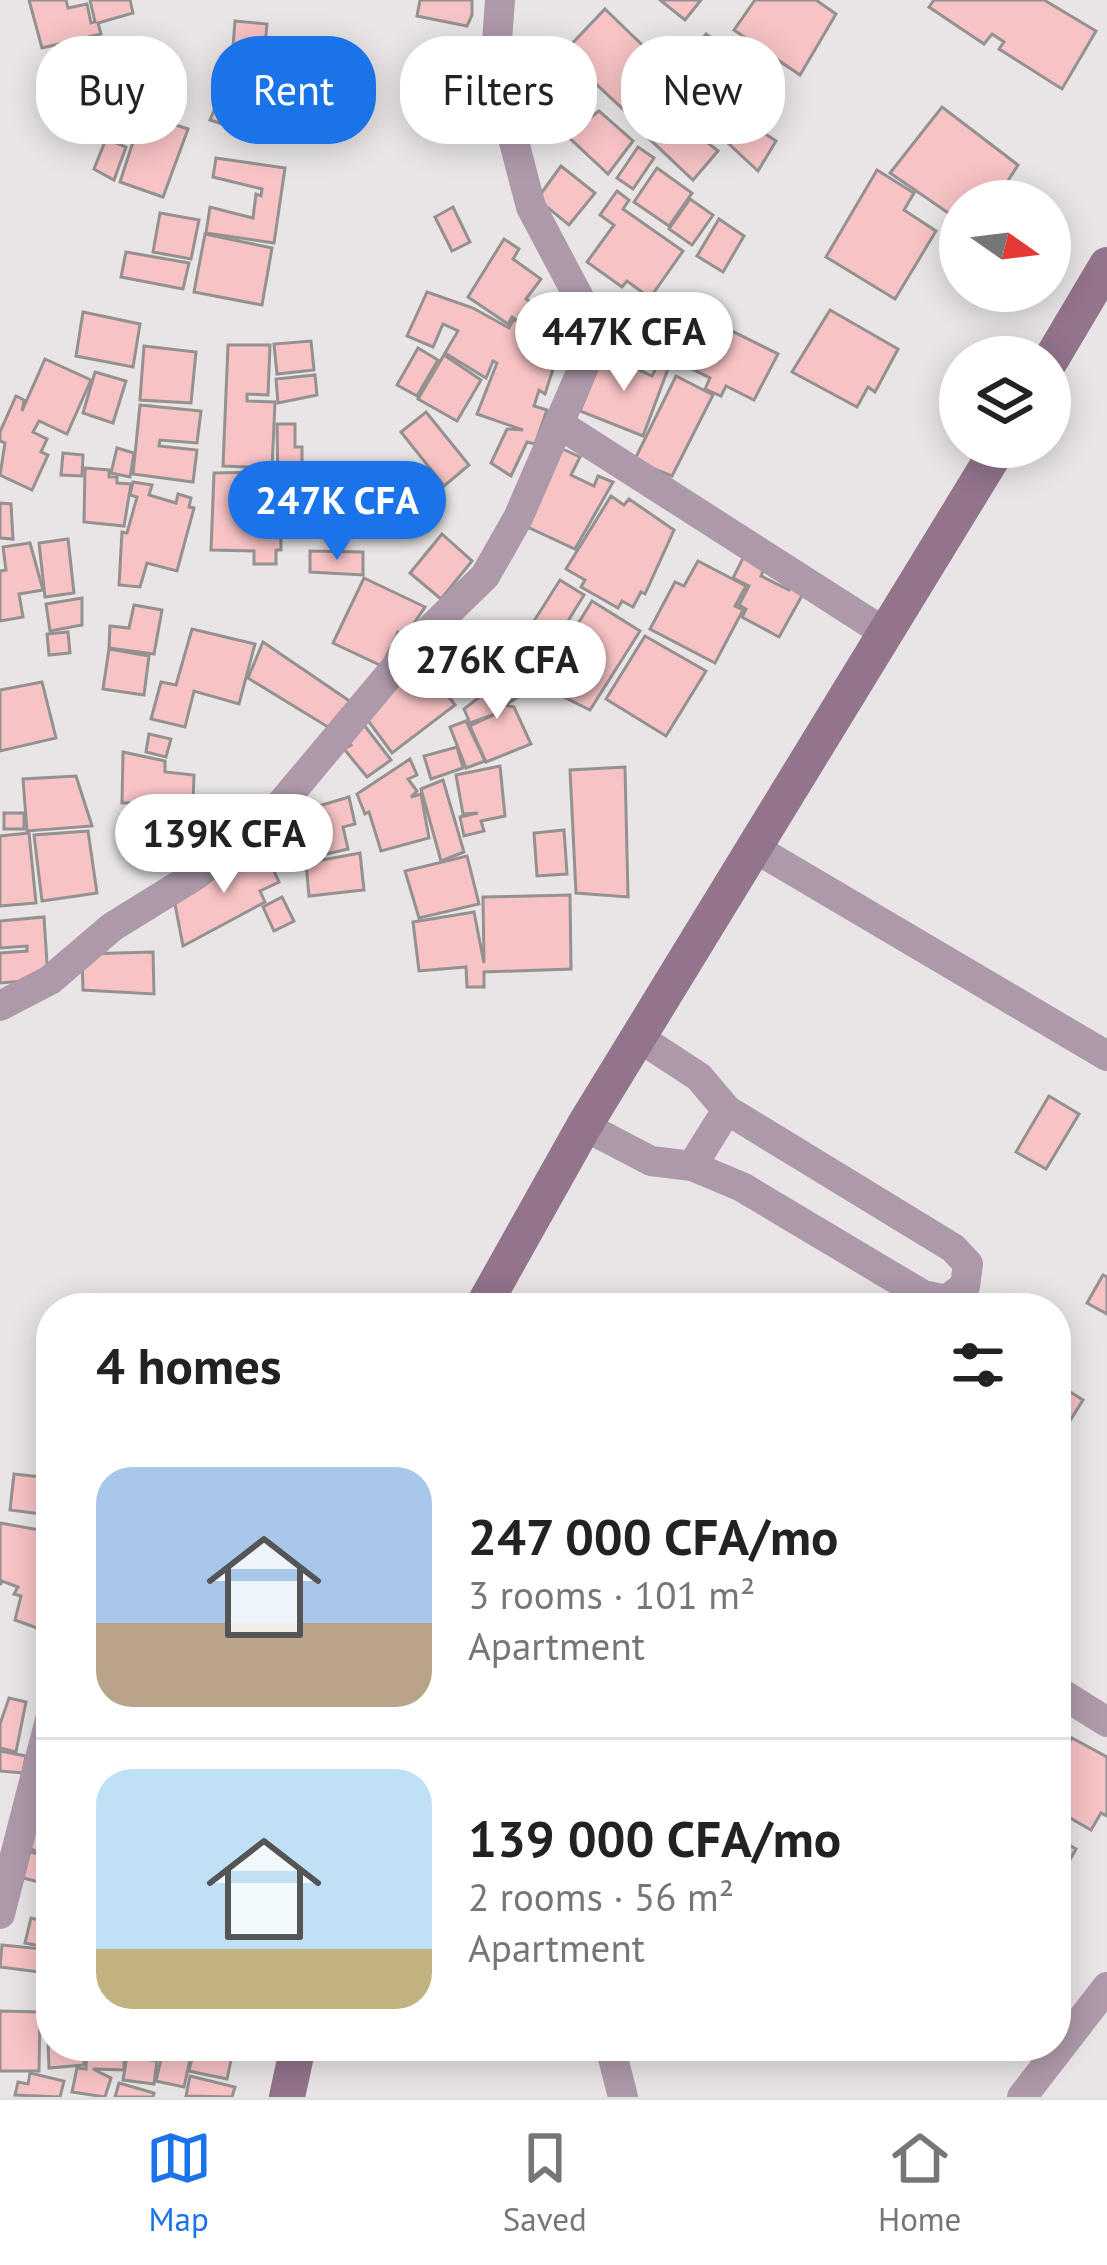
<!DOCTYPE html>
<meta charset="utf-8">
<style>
:root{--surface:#fff;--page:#f6f6f6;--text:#222;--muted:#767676;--line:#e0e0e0;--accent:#1a73e8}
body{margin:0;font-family:"PT Sans",sans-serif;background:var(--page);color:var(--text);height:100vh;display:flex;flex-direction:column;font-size:45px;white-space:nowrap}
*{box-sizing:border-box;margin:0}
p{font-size:39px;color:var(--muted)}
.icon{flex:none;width:66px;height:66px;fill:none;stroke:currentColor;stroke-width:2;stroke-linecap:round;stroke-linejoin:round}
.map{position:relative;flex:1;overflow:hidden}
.sheet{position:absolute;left:36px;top:1293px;width:1035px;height:768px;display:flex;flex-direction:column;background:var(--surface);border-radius:48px;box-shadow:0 6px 30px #0003}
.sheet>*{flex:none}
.banner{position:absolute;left:36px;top:36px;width:1035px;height:108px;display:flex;gap:24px}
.needle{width:78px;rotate:104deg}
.controls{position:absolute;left:939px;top:180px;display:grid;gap:24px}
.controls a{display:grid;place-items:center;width:132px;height:132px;border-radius:50%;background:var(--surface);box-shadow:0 6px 30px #0003;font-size:60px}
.price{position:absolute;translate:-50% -102px;padding:0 27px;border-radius:42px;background:#fff;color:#222;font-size:39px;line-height:78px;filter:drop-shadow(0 3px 6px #0008)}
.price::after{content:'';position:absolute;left:50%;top:72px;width:36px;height:27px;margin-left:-18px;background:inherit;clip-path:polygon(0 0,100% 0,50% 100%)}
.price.selected{background:var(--accent);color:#fff}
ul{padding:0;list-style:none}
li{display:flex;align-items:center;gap:36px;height:300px;padding:0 60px}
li+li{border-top:3px solid var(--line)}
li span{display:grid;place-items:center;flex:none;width:336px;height:240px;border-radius:36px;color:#555}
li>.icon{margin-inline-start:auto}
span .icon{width:144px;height:144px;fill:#fffc;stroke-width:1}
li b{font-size:51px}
h2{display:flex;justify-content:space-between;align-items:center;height:144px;padding:0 60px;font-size:51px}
.chip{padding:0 42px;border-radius:48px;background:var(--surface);box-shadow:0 6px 30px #0003;font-size:42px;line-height:108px}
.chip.selected{background:var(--accent);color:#fff}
.tab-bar{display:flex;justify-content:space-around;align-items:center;height:168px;border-top:3px solid var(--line);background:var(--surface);font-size:33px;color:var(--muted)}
.tab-bar a{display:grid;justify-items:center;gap:6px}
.tab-bar .selected{color:var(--accent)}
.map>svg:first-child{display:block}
.building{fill:#f7c3c5;stroke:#959191;stroke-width:3}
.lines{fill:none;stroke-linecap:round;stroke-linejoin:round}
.street{stroke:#ae99aa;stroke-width:30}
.secondary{stroke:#92748c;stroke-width:36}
</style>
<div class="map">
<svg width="1107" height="2097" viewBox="0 0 1107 2097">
<rect width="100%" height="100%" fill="#e9e5e6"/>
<g class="building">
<polygon points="29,0 66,0 68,8 87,4 91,23 95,22 90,0 130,0 133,13 98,23 101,34 42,48"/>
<polygon points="420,0 472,0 472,15 467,26 417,16"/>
<polygon points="660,0 701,0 685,20"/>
<polygon points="755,0 816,0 836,14 800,75 734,30"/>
<polygon points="934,0 1044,0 1096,31 1062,89 999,49 1004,42 992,34 984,44 929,7"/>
<polygon points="605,9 664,66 624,110 563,53"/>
<polygon points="235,21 267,24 265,45 233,47"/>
<polygon points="706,34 751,65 728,98 681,67"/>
<polygon points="238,63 254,67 238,129 210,120 221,93 214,89 219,74 232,77"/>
<polygon points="539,73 578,103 553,134 512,107"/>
<polygon points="682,88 696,100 683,114 670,102"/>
<polygon points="660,105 718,151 693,180 640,130"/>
<polygon points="580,107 591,117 599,111 633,141 608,174 561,130"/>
<polygon points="942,107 1018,165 995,201 960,201 960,221 890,173"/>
<polygon points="142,114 188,129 163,197 120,182"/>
<polygon points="744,120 776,141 758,171 728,143"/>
<polygon points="106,139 126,147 114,180 94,169"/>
<polygon points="638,147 654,158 633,189 617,178"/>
<polygon points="216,158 285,168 274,243 206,233 210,207 253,218 256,194 261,196 262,189 213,177"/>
<polygon points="561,166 595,193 569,225 537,199"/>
<polygon points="657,168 692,193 669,226 634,202"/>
<polygon points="877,170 914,193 904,210 936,231 895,299 826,257"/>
<polygon points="617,191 629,200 623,209 683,251 650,298 627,281 622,287 587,262 614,225 600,215"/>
<polygon points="690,199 713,215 692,245 669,229"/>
<polygon points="453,207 470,242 452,251 435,217"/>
<polygon points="160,213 199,220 191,259 153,252"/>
<polygon points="719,219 744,236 723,272 697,256"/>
<polygon points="205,234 272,248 262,305 194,292"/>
<polygon points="504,239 519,249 513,259 541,279 526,299 533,304 518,321 512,317 508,324 468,297"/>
<polygon points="126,252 189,263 183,289 121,277"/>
<polygon points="427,292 473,308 509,328 513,320 565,332 545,394 539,390 534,406 547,410 535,444 527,442 511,476 491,463 507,429 523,430 477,414 497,363 493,361 486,378 445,353 458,331 443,324 433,347 407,336"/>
<polygon points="710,307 721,313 716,323 778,354 754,400 726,386 721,396 705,389 710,378 678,362 700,317 704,319"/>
<polygon points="830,310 898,349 875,392 868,387 857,407 792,372"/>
<polygon points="83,312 140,324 133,367 76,356"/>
<polygon points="311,341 314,370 277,374 274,344"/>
<polygon points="228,345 270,345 268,395 247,394 247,401 275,402 272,468 223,466"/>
<polygon points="144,346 196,352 191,403 140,400"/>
<polygon points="418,348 438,360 417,396 397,385"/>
<polygon points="604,353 652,376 658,364 668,369 643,436 580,411"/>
<polygon points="444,355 481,380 457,421 418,399"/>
<polygon points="45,359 91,380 67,434 39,421 33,432 47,439 41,452 48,455 32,490 0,475 5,443 0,441 0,432 16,396 24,400 22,411"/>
<polygon points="95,372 126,381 113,423 83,413"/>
<polygon points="315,375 317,395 278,403 276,379"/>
<polygon points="676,376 713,395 672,476 634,461"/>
<polygon points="140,405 201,411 197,443 160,440 159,446 197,450 193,482 133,474"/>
<polygon points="426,412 469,465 444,486 401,432"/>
<polygon points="277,424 295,424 295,447 302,447 302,485 278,486"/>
<polygon points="558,447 580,457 571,475 594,486 598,476 613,482 575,549 521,524"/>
<polygon points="117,448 134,453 130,477 111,473"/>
<polygon points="63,453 83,455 82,476 61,475"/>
<polygon points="85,468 109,470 109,477 117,477 117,483 131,484 124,526 84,522"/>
<polygon points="270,472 271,497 280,497 281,550 276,550 276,564 254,564 254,551 211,550 214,473"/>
<polygon points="133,482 152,485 149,495 176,503 178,494 191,498 189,507 194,508 177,571 147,563 140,587 119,585 122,532 127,533 137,497 130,495"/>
<polygon points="611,496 624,505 629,499 674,530 645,594 641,592 633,607 622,601 618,608 581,587 585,580 566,569"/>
<polygon points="0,503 11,504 13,539 0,538"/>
<polygon points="442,534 472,561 441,599 410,573"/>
<polygon points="68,539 74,593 45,597 39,543"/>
<polygon points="30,543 43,590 19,594 23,617 0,621 0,571 6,570 3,547"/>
<polygon points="310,551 363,552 363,575 310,572"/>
<polygon points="744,556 765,567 761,576 789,590 792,585 804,592 779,637 742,617 746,609 739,605 749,586 733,578"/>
<polygon points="698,561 746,586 735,606 743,610 715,663 650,629 675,582 684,586"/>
<polygon points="364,578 425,607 405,636 398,632 382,666 333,643"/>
<polygon points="560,580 584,595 533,678 508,662"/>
<polygon points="82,598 82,625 50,631 46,604"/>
<polygon points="592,601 640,631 590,710 540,685"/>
<polygon points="134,605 162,610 154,654 109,648 110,626 129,628"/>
<polygon points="192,629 255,644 239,704 194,691 185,727 151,719 161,682 176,685"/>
<polygon points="68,632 70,653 49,655 47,634"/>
<polygon points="645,636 706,671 666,736 606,699"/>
<polygon points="427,639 439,655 427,668 455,705 392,753 361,711"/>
<polygon points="263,642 351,702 333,730 248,678"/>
<polygon points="109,649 149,656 144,695 103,689"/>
<polygon points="508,675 518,697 505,705 514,707 531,744 486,762 470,726 498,713 470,723 464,709"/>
<polygon points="42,682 56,738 0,751 0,690"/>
<polygon points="361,721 391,760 367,777 344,749 351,745 343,735"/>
<polygon points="466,721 485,761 466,768 450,727"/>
<polygon points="149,734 171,739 166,757 146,752"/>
<polygon points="457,747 463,768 431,779 424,756"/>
<polygon points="123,752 165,761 165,772 194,775 193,802 122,803"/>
<polygon points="410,759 417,775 408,779 417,791 411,797 421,794 429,838 381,851 369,812 365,814 357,794"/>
<polygon points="500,766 505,816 481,821 484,831 464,836 460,817 478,813 463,814 456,775"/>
<polygon points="625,767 628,897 576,893 570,770"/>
<polygon points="76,776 92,826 27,831 23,779"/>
<polygon points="443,780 464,852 441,861 421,789"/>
<polygon points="349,797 355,824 343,827 348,849 274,866 265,822"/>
<rect x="4" y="813" width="20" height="16"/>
<polygon points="564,830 567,874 537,876 534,833"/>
<polygon points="88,831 97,893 42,901 34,835"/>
<polygon points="29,833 36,903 0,906 0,836"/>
<polygon points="264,849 279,882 260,891 265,902 183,946 174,899 239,856 250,871 243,858"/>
<polygon points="360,853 364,890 309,896 306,863"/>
<polygon points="467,856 479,904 419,918 405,871"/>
<polygon points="570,895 571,969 484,972 484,987 467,987 466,967 419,971 413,922 474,912 484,963 483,897"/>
<polygon points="282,897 294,921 274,931 263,907"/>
<polygon points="44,917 48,979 0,983 0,953 27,951 27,946 0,948 0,921"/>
<polygon points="153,952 154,994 83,990 82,954"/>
<polygon points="1049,1096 1079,1114 1046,1169 1016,1152"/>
<polygon points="1103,1275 1107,1277 1107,1314 1087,1303"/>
<polygon points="1056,1383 1083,1400 1056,1443"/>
<polygon points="14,1474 51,1478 51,1525 50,1515 10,1510"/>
<polygon points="0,1523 51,1532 51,1633 15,1620 21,1596 14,1594 18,1587 2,1581 0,1585"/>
<polygon points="9,1698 26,1702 16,1752 0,1748 0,1724"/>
<polygon points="1072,1738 1107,1757 1107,1816 1101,1813 1091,1830 1056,1810 1056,1766"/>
<polygon points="0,1751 26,1756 23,1773 0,1771"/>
<polygon points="40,1804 51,1806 51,1854 29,1849"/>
<polygon points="1056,1837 1076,1849 1056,1884"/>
<polygon points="22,1850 51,1857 51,1885 15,1876"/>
<polygon points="31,1918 50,1923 46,1947 25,1943"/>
<polygon points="2,1945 43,1949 40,1972 0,1967"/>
<polygon points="45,1984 51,1985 51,2046 83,2046 84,2065 49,2068 47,2016 42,2016 40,2004"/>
<polygon points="0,2011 40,2012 39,2071 0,2071"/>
<polygon points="87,2046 124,2046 124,2070 93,2069 111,2078 105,2097 72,2092 77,2068 86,2069"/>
<polygon points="164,2046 193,2046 184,2087 156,2081"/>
<polygon points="195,2046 234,2046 227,2079 189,2071"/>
<polygon points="127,2056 157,2061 154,2084 123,2080"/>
<polygon points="30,2073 64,2081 60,2097 15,2095 18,2082 28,2084"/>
<polygon points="190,2076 235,2087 232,2097 186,2096"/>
<polygon points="119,2083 154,2093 153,2097 115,2097"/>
</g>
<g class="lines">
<g class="street">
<polyline points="559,424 887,634"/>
<polyline points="753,847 1107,1056"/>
<polyline points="0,1006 50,980 112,927 196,875 276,810 416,643 485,576 518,518 583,368 584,307 531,207 495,69 500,0"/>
<polyline points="584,1126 651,1161 692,1166 742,1187 923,1295 946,1300 965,1286 968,1264 953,1248 727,1110 699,1077 641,1039"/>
<polyline points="692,1166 727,1110"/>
<polyline points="1056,1690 1107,1722"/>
<polyline points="0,1914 51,1716"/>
<polyline points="610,2046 623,2097"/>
<polyline points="1022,2097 1107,1987"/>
</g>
<g class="secondary">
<polyline points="1050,361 1107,265"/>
<polyline points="482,1308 584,1126 999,447"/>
<polyline points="287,2097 298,2046"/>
</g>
</g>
</svg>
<div class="controls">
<a><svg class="needle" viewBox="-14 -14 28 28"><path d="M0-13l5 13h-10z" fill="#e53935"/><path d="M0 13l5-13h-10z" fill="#767676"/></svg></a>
<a><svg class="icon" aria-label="layers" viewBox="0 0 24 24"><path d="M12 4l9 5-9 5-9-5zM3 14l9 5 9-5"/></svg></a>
</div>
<b class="price" style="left:624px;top:394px">447K CFA</b>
<b class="price selected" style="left:337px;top:563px">247K CFA</b>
<b class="price" style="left:497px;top:722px">276K CFA</b>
<b class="price" style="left:224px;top:896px">139K CFA</b>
<div class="banner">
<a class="chip">Buy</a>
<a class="chip selected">Rent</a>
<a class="chip">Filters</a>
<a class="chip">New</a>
</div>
<section class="sheet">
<h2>4 homes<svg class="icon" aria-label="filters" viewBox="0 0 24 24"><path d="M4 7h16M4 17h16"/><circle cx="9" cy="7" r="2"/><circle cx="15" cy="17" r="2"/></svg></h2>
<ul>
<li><span style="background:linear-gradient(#a9c7e8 65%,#b9a48a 0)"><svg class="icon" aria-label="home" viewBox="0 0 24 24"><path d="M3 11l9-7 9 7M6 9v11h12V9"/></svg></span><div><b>247 000 CFA/mo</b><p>3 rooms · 101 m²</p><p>Apartment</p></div></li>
<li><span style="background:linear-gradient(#bfe0f5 75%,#c2b280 0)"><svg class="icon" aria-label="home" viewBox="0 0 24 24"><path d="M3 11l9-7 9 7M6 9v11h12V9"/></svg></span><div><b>139 000 CFA/mo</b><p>2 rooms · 56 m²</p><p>Apartment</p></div></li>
</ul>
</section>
</div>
<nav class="tab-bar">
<a class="selected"><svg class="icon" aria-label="map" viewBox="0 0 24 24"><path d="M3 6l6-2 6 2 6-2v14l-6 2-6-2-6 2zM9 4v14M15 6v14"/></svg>Map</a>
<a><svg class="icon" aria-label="saved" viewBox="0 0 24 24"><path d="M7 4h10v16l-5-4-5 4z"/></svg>Saved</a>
<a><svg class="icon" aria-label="home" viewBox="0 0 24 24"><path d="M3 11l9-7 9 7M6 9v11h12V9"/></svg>Home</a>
</nav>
